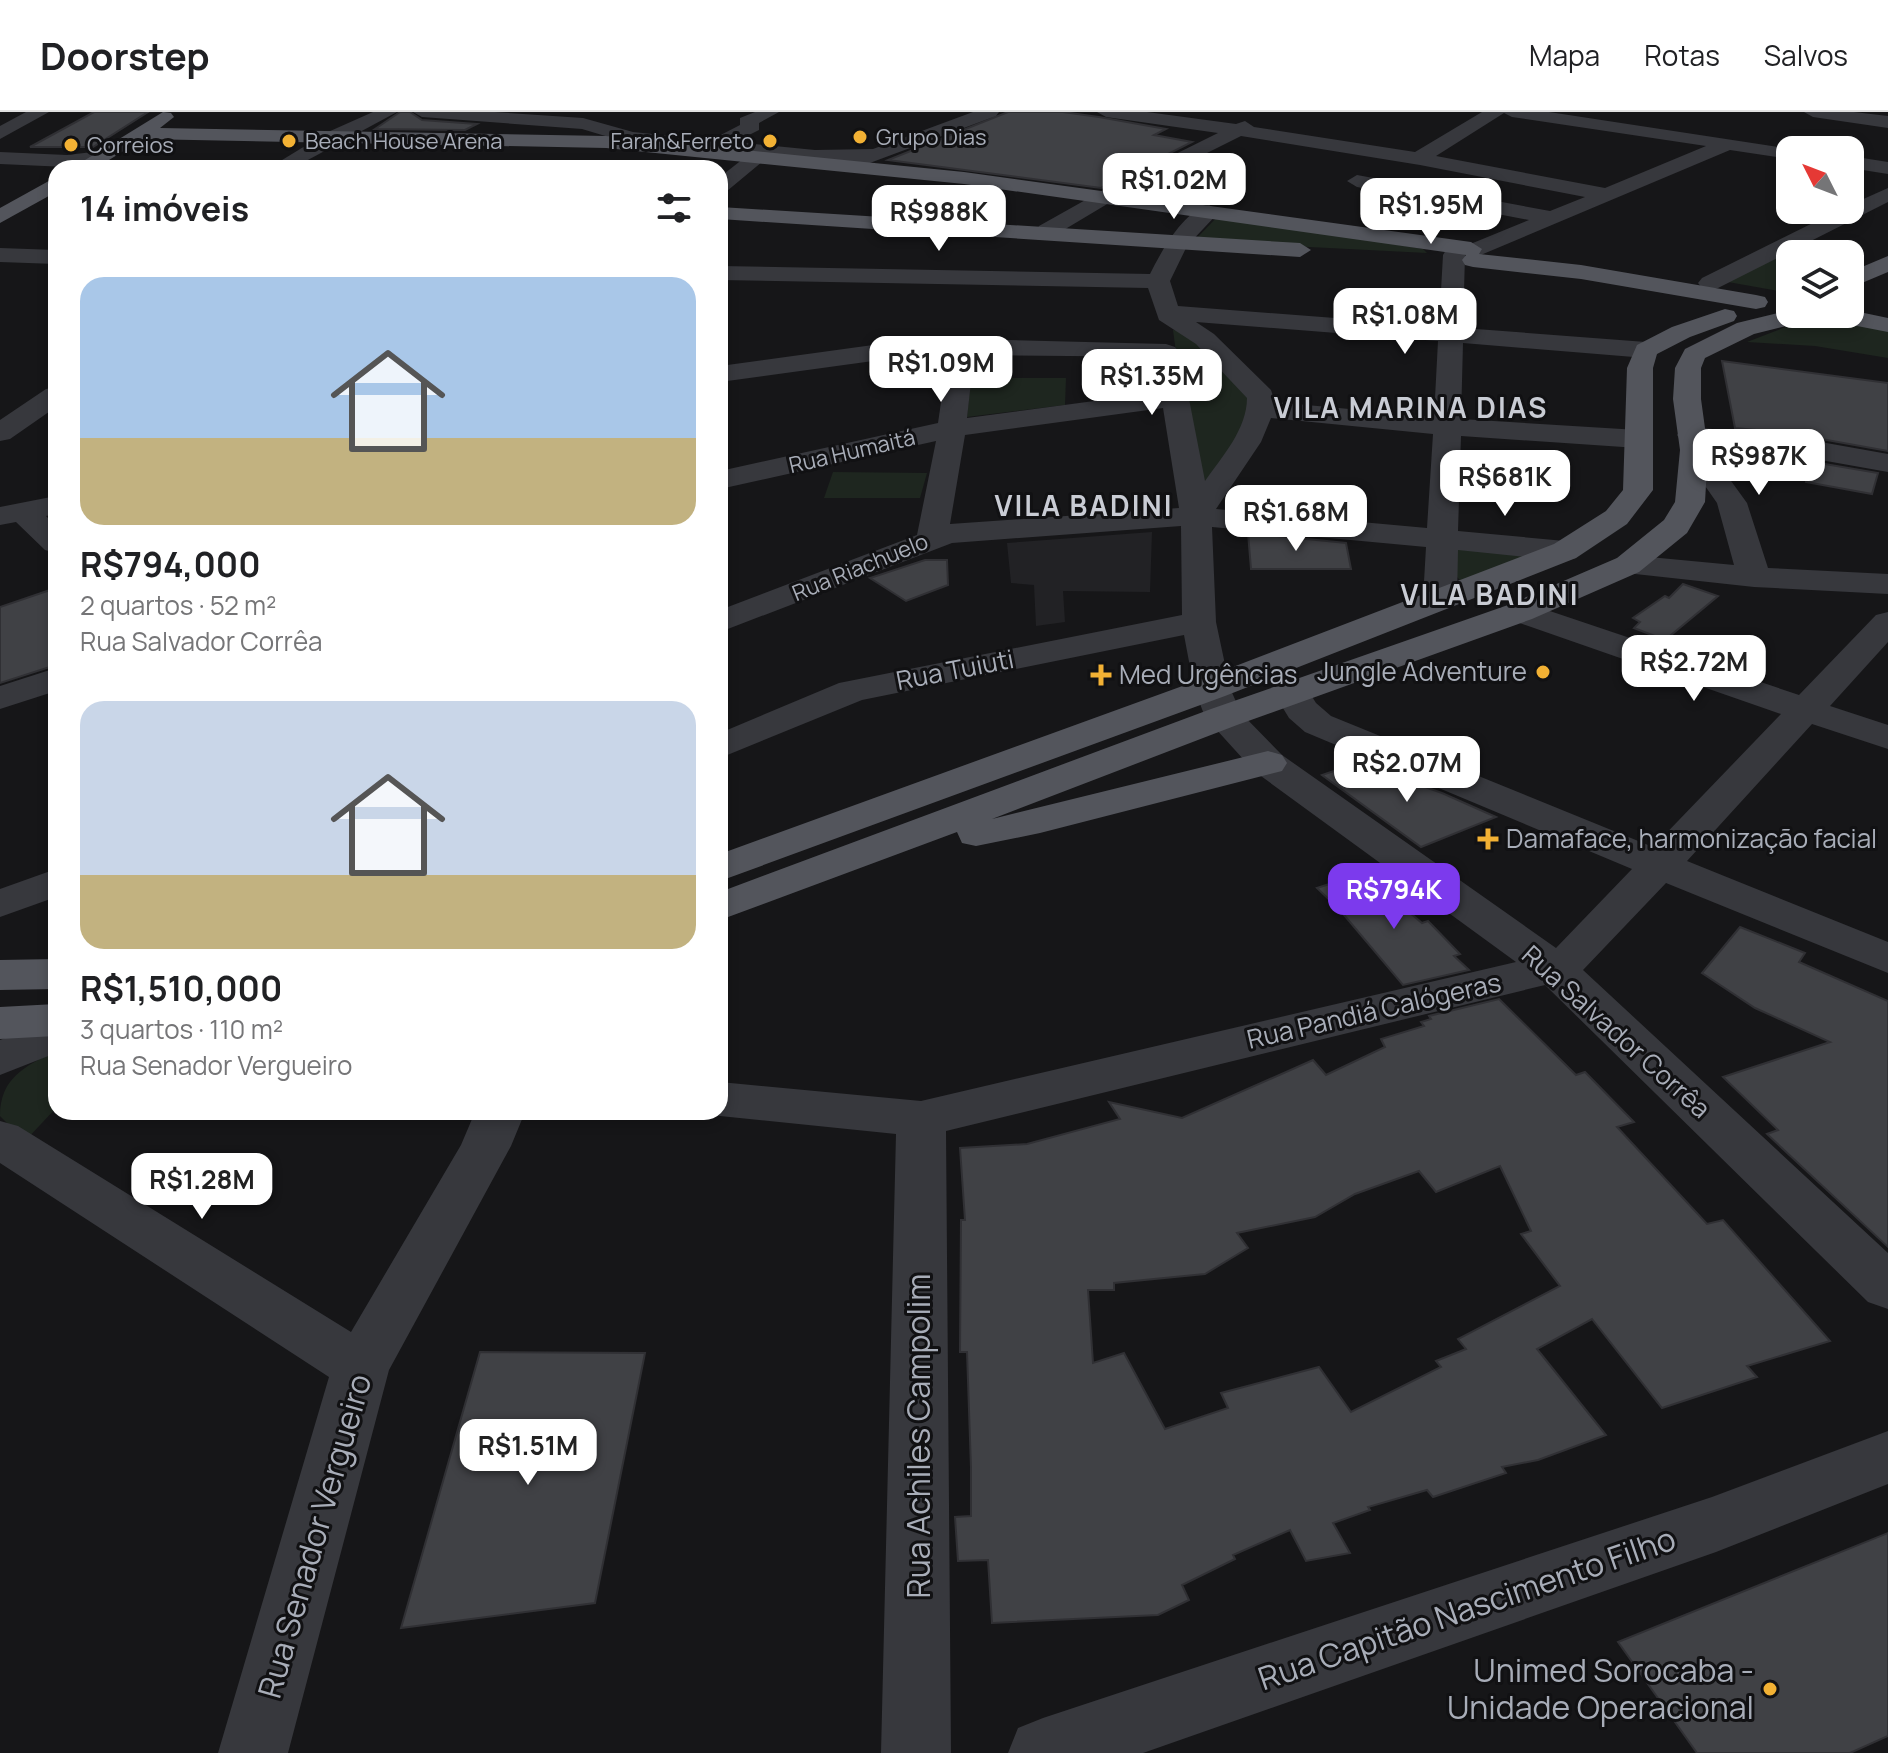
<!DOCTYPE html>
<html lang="pt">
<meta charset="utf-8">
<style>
:root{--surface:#fff;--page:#f6f6f6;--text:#202124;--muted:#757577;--line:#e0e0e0;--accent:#7c3aed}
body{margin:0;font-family:Manrope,sans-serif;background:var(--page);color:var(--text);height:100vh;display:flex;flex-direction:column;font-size:30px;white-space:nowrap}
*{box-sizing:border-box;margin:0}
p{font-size:26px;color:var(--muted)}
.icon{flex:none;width:44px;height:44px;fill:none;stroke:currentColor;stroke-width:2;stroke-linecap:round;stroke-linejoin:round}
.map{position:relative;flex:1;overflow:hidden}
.panel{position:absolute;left:48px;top:48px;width:680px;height:960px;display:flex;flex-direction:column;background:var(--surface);border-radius:24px;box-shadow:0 4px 12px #0003}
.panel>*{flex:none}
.needle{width:52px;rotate:312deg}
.tools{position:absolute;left:1776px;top:24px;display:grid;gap:16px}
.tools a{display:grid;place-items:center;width:88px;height:88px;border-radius:16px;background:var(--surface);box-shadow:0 4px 12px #0003;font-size:40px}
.price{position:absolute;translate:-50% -68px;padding:0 18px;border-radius:16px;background:#fff;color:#222;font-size:26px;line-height:52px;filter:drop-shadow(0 2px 4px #0008)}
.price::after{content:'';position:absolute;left:50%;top:48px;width:24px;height:18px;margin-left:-12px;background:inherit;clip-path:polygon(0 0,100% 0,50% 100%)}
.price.current{background:var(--accent);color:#fff}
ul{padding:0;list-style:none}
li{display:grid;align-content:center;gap:16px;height:424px;padding:0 32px}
li span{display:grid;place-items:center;height:248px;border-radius:24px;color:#555}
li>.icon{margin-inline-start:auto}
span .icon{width:144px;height:144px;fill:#fffc;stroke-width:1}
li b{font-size:34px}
h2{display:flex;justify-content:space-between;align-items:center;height:96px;padding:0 32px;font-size:34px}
header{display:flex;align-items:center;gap:48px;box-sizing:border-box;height:112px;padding:0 40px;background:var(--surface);border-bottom:2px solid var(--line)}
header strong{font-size:38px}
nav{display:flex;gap:44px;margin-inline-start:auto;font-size:28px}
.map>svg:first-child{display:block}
.built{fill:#222225}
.green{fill:#1e261f}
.building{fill:#404145;stroke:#303034;stroke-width:2;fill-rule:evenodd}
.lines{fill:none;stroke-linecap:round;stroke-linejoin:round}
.minor{fill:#37383d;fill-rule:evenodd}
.major{fill:#53555c;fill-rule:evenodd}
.poi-dot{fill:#f2b134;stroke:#111113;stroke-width:3}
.labels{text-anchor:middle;stroke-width:6;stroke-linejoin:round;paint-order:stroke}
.far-poi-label{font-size:22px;fill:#a8adb8;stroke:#111113;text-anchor:start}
.far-street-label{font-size:22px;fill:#a8adb8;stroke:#111113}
.street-label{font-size:26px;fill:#a8adb8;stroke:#111113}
.poi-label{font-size:26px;fill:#a8adb8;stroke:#111113;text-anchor:start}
.far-district-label{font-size:28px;font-weight:bold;letter-spacing:2px;fill:#c9ccd4;stroke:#111113}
.near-street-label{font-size:32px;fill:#a8adb8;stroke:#111113}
.near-poi-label{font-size:32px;fill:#a8adb8;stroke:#111113;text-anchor:end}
</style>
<header>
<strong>Doorstep</strong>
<nav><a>Mapa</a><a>Rotas</a><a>Salvos</a></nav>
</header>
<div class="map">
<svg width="1888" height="1641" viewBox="0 0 1888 1641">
<rect width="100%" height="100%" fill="#161618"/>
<polygon class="built" points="1152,420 1150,480 1063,479 1065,510 1036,514 1034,473 1011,471 1007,431"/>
<g class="green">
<polygon points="1219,103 1423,137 1427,141 1194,129"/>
<polygon points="1770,145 1790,149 1790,181 1728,170"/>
<polygon points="1827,207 1888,219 1888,246 1815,234 1747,230 1783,216"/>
<polygon points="1173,218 1186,219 1255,285 1240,331 1203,375 1182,286"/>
<polygon points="971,266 1066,266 1065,293 967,305"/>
<polygon points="833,360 927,361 920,386 824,386"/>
<polygon points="1453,433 1544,441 1461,469 1452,460"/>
<path d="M56,939V996L25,1029L0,1004C0,966 25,954 56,939Z"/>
</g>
<g class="building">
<polygon points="94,0 148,0 93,35 30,35"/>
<polygon points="400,0 410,0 422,8 477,12 465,18 375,17"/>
<polygon points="1008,0 1063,0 1099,5 1166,17 1154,23 1192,30 1101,76 888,48"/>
<polygon points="1722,249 1888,271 1888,339 1788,321 1735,316"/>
<polygon points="1813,350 1878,361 1872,382 1806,370"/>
<polygon points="1248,421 1346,431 1351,457 1251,457"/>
<polygon points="925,448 947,448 948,473 906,489 870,466"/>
<polygon points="1683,472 1718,484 1665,528 1634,516 1640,510 1633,506 1665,484 1669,486"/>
<polygon points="56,476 56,553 0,571 0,495"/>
<polygon points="1357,651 1442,681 1496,705 1421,735 1322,663"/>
<polygon points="1363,761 1422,811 1428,809 1460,842 1454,844 1469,858 1403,873 1339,797 1317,776"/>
<polygon points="1740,815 1805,841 1799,850 1888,889 1888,1135 1767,1022 1778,1018 1723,965 1830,930 1755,896 1702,861"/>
<path d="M1499,887L1576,963L1585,960L1634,1010L1617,1015L1707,1112L1723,1108L1830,1229L1747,1254L1757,1265L1662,1296L1592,1207L1537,1237L1606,1323L1538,1348L1502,1355L1506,1361L1433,1385L1427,1378L1368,1395L1370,1398L1333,1411L1350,1441L1306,1449L1290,1418L1233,1443L1235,1447L1182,1473L1189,1488L1158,1503L992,1511L988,1448L958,1449L955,1405L971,1404V1356L967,1240H960L961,1108H965L960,1036L1027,1032L1120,1007L1109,990L1182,1006L1313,948L1326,963L1385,935L1381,927L1424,914L1421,910L1431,907L1429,904ZM1500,1054L1531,1119L1521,1122L1560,1174L1458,1227L1466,1237L1436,1249L1441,1255L1351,1300L1319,1255L1221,1281L1228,1296L1165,1317L1124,1241L1093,1251L1088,1178H1114V1171L1205,1162L1248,1136L1237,1121L1315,1105L1355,1082L1419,1059L1436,1080Z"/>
<polygon points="480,1240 645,1241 595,1491 401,1516"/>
<polygon points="1888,1421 1888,1624 1850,1641 1697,1641 1618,1530"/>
</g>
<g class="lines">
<g class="minor">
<polygon points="26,0 49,0 0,27 0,14"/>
<polygon points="373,0 397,0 293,56 269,56 328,20"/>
<polygon points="413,0 495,0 583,6 633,20 711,28 740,13 740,6 755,0 779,0 759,11 759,18 735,30 815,38 873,37 973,0 999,0 996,4 851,58 844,56 843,49 768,45 727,79 720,81 720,65 748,43 632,32 582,17 422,5"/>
<path d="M1097,0H1147L1236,12L1245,9L1254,15L1415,40L1482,0H1549L1798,38H1790V47L1730,38L1476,145L1468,143L1465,138L1468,133L1529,108L1357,75L1347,69L1357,63L1550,99L1585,85L1420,53L1241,24L1119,85L1057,122L1054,128H1038L1035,123L1039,114L1105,77L1218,21L1106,5ZM1504,1L1512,5L1706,34L1605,76L1436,44Z"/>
<polygon points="1804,0 1854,0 1888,4 1888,16 1813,5"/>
<polygon points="101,39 111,45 108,49 67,55 0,52 0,40 67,43"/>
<polygon points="1850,44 1888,50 1888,62 1850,56"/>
<polygon points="1888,76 1888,90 1718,176 1702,176 1698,171 1702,166 1839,98 1850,98 1850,93"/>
<path d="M1209,93L1220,99L1187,134L1170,169L1178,194L1439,214L1443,143L1446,138H1462L1465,143L1463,216L1646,230L1655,233L1659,238L1655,243L1646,246L1463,231L1461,307L1638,318L1648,321L1652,327L1648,333L1638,336L1461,324L1458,419L1565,429L1576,432L1581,439L1576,446L1565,449L1458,438L1457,487L1452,494L1440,497L1428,494L1423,487L1426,435L1212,415L1216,510L1230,576L1241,601L1282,643L1556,836L1632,757L1305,620L1289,606L1275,583L1280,575L1293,572L1306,575L1316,591L1331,604L1653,735L1781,602L1508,507L1503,500L1508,493L1520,490L1532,493L1799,583L1876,503L1888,500V530L1830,594L1888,613V637L1812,612L1687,749L1888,830V861L1666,771L1583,858L1888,1141V1197L1868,1190L1545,873L946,1019L951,1641H881L896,1022L720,1004L705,1000H720V970L921,989L1516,850L1254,659L1205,605L1194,576L1184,523L862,588L720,646V621L839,571L1182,503L1181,414L952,431L720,520V498L917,423L936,329L720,377V359L938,311L948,242H924L720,270V254L924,226L1166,232L1175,235L1179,240L1175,245L974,243L967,306L1161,280L1157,256L1161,250H1179L1183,256L1205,369C1222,345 1247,317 1247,286L1196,232L1159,208L1148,176L720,168V154L1150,162C1161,140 1183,99 1209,93ZM1196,210L1438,229L1434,305L1275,290L1271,278L1214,222ZM1163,296L1179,396L950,412L965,323ZM1271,306L1433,322L1427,416L1216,397L1261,330Z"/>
<polygon points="0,136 56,138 56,152 0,150"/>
<polygon points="56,275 56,295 10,327 0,329 0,308 46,277"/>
<polygon points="1691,315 1787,324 1888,342 1888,360 1787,342 1705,333 1747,391 1768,456 1888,462 1888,482 1754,475 1617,460 1612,453 1617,446 1628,443 1734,453 1717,391 1680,338 1688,331 1681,329 1677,323 1681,317"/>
<polygon points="56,384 56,402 46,404 56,414 56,441 45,438 16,410 0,413 0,395"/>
<polygon points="56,556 56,579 0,597 0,574"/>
<polygon points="56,757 56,785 0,805 0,777"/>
<polygon points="56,906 56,941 0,963 0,928"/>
<polygon points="475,1000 525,1000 511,1034 389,1258 288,1641 218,1641 329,1265 0,1051 0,1009 18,1014 351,1220 461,1033"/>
<polygon points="1888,1319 1888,1372 1716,1440 1143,1641 1008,1641 1018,1616 1043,1606 1712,1385"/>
</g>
<g class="major">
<polygon points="163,0 171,1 174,5 160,16 606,24 964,60 1471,130 1482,137 1479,142 1581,153 1756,183 1765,185 1768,190 1765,195 1756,197 1581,167 1473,155 1465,153 1462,148 1466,143 964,72 606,36 143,27 96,56 72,56"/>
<polygon points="56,65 56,80 0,111 0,96"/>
<polygon points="720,95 1300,131 1311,138 1300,145 720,107"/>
<polygon points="1888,144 1888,160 1850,176 1850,160"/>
<polygon points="1725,197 1734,199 1737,204 1734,209 1690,225 1657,242 1653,256 1653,378 1627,412 1576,446 1225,584 720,769 720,742 1199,568 1554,432 1606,399 1623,378 1627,256 1637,233 1672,215"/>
<polygon points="1790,198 1790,202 1850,202 1850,198 1888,206 1888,220 1821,207 1818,202 1815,207 1754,222 1705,246 1701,256 1701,287 1708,338 1705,390 1687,421 1639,460 1532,507 1237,613 992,707 1268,639 1282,643 1287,651 1282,659 1040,721 976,734 962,731 957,720 720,808 720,780 1211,597 1508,493 1617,446 1664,408 1675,390 1680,338 1673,287 1675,256 1685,237 1737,211"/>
<polygon points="56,847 56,877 0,878 0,848"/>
<polygon points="56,892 56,924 0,927 0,895"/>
</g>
</g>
<g class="poi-dot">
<circle cx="860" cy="25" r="8"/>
<circle cx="289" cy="29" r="8"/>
<circle cx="770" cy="29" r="8"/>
<circle cx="71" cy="33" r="8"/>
<circle cx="1543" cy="560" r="8"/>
<path d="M1097 551h8v8h8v8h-8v8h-8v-8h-8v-8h8z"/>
<path d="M1484 715h8v8h8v8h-8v8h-8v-8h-8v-8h8z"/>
<circle cx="1770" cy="1577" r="8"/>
</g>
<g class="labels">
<g class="far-poi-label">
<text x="876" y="33">Grupo Dias</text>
<text x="305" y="37">Beach House Arena</text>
<text x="754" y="37" text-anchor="end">Farah&amp;Ferreto</text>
<text x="87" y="41">Correios</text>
</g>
<g class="far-street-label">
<text transform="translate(852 339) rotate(-13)" y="8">Rua Humaitá</text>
<text transform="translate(860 455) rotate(-22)" y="8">Rua Riachuelo</text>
</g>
<g class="street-label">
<text transform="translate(955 558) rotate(-11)" y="9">Rua Tuiuti</text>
<text transform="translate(1374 899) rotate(-13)" y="9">Rua Pandiá Calógeras</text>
<text transform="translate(1616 920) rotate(42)" y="9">Rua Salvador Corrêa</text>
</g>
<g class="poi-label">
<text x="1527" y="569" text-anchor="end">Jungle Adventure</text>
<text x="1119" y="572">Med Urgências</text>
<text x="1506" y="736">Damaface, harmonização facial</text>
</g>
<g class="far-district-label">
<text x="1411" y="306">VILA MARINA DIAS</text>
<text x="1084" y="404">VILA BADINI</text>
<text x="1490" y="493">VILA BADINI</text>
</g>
<g class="near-street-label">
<text transform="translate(919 1324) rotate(-90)" y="11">Rua Achiles Campolim</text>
<text transform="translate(315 1424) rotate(-74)" y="11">Rua Senador Vergueiro</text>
<text transform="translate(1467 1497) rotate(-19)" y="11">Rua Capitão Nascimento Filho</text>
</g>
<g class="near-poi-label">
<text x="1754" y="1570">Unimed Sorocaba -<tspan x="1754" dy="37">Unidade Operacional</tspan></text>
</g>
</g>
</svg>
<div class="tools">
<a><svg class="needle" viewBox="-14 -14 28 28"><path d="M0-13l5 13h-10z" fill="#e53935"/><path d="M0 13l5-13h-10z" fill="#757577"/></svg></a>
<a><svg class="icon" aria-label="layers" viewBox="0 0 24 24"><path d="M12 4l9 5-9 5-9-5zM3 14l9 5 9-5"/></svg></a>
</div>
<b class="price" style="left:1174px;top:109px">R$1.02M</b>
<b class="price" style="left:1431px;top:134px">R$1.95M</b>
<b class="price" style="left:939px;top:141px">R$988K</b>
<b class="price" style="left:1405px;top:244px">R$1.08M</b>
<b class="price" style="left:941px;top:292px">R$1.09M</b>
<b class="price" style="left:1152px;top:305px">R$1.35M</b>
<b class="price" style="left:1759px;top:385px">R$987K</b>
<b class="price" style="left:1505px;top:406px">R$681K</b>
<b class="price" style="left:1296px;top:441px">R$1.68M</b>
<b class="price" style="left:1694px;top:591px">R$2.72M</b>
<b class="price" style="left:1407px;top:692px">R$2.07M</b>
<b class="price current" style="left:1394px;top:819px">R$794K</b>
<b class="price" style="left:202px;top:1109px">R$1.28M</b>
<b class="price" style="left:528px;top:1375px">R$1.51M</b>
<section class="panel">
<h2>14 imóveis<svg class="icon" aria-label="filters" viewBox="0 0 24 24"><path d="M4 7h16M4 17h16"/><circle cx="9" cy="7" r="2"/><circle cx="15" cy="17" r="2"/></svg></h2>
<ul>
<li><span style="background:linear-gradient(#a9c7e8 65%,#c2b280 0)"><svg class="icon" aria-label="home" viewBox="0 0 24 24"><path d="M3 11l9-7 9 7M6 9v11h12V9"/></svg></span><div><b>R$794,000</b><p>2 quartos · 52 m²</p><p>Rua Salvador Corrêa</p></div></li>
<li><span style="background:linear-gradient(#c9d6e8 70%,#c2b280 0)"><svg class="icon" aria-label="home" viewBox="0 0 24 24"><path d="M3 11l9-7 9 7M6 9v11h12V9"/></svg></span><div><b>R$1,510,000</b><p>3 quartos · 110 m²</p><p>Rua Senador Vergueiro</p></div></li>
</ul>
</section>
</div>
